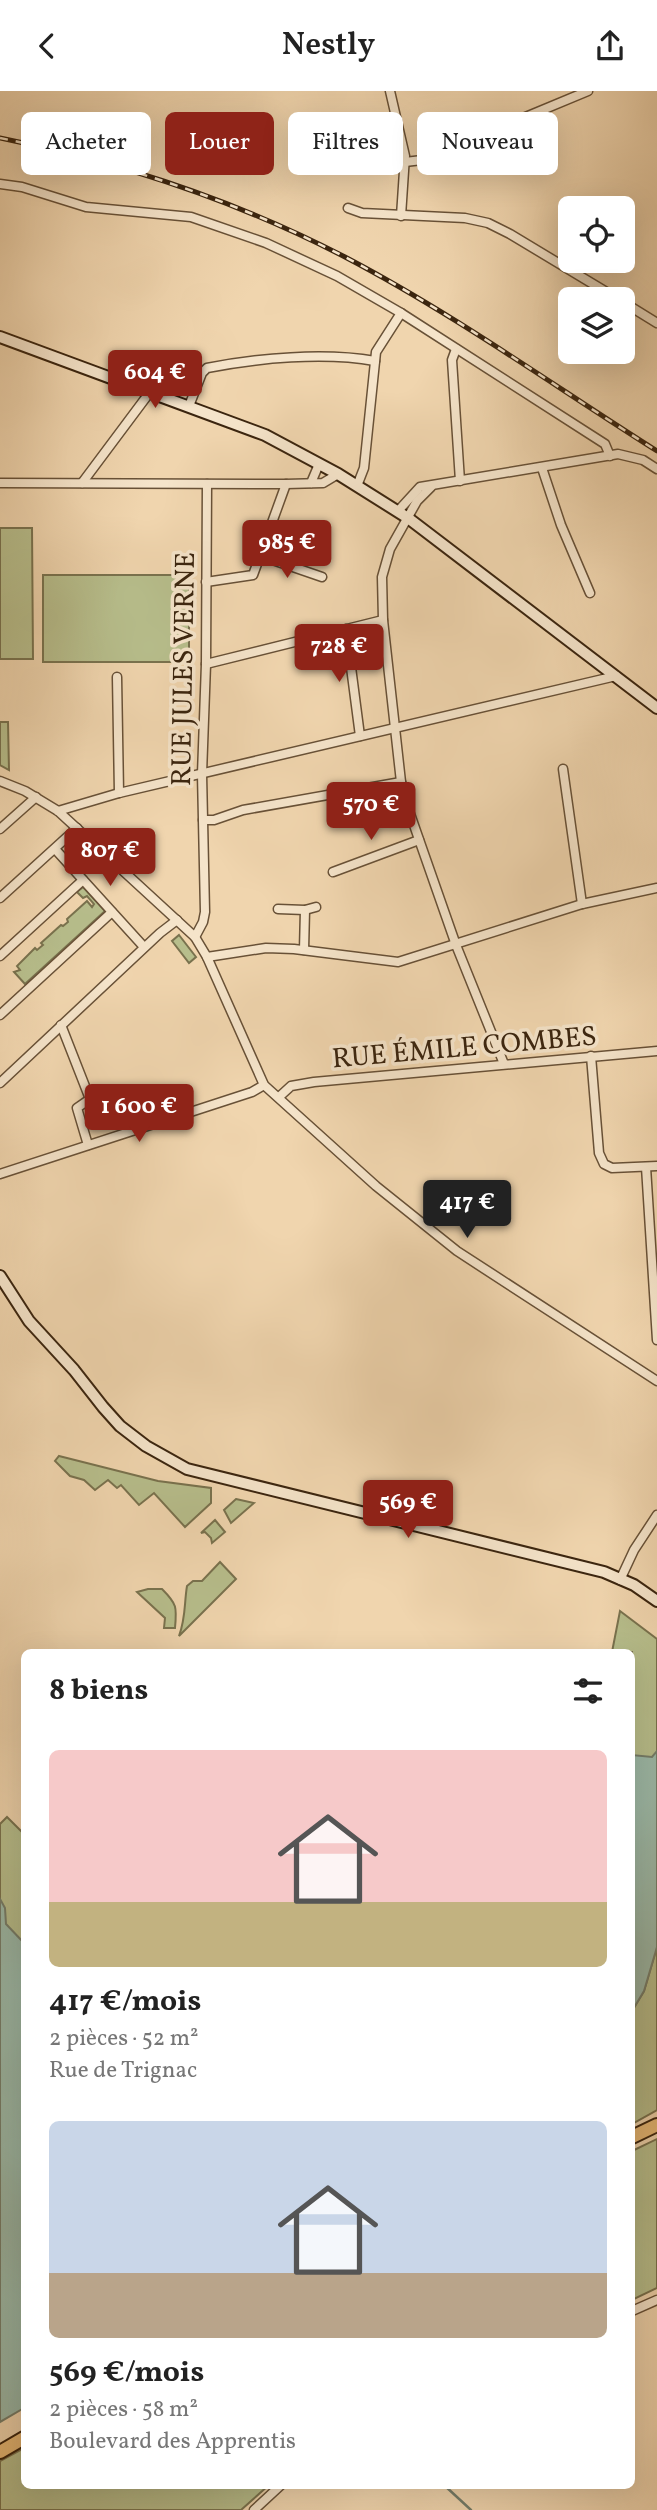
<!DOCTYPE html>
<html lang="fr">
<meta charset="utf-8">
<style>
:root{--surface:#fff;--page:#f2f2f2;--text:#222;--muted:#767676;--accent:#8f2418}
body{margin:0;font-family:Vollkorn,serif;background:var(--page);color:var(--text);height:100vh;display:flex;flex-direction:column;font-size:26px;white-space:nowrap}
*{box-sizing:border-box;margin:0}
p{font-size:23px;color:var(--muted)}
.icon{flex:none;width:38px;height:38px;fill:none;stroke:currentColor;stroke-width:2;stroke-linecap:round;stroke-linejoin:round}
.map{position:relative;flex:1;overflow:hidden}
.side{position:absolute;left:21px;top:1558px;width:614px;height:840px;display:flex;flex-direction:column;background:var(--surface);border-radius:10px;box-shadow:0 7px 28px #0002}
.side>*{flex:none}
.banner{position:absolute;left:21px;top:21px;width:616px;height:63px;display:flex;gap:14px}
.buttons{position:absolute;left:558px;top:105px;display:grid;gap:14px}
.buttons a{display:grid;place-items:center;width:77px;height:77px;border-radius:10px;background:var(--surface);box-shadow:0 7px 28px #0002;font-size:35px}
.price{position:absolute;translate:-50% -60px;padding:0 16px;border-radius:7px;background:var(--accent);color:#fff;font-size:23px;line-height:46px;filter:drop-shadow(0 2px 4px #0008)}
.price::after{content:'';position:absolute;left:50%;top:42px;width:21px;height:16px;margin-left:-10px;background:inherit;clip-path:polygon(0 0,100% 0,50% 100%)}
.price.selected{background:#222;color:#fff}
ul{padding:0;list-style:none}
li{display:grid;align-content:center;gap:14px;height:371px;padding:0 28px}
li span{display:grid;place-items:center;height:217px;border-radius:10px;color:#555}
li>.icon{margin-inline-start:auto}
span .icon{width:126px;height:126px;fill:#fffc;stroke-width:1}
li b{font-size:30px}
h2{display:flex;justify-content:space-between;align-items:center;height:84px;padding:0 28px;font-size:30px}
.pill{padding:0 24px;border-radius:10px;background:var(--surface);box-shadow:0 7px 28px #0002;font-size:24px;line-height:63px}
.pill.selected{background:var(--accent);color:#fff}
header{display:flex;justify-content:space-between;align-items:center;height:91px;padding:0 28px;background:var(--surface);font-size:32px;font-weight:600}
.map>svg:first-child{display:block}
.green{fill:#b7be8c;stroke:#79724e;stroke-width:2}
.water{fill:#9bb9a8;stroke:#757e6b;stroke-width:2}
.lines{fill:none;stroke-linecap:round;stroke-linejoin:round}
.stream{stroke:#757e6b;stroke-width:2.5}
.minor-casing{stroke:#685137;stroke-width:11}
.secondary-casing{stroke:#3b250f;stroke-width:14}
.primary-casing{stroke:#3b250f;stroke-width:16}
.minor{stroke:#f5e4ca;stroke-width:8}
.secondary{stroke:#f5e4ca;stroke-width:10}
.primary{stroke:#e8ba77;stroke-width:12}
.rail-casing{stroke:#3b250f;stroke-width:5}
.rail{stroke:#f5e4ca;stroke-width:2.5;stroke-dasharray:8;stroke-linecap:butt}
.labels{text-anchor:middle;stroke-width:7;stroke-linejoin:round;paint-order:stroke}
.street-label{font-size:28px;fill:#3b250f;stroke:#f5e4ca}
</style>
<header><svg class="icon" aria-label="back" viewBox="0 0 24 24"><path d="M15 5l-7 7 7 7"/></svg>Nestly<svg class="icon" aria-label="share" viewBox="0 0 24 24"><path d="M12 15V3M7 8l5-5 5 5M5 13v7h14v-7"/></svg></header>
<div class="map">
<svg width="657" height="2419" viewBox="0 0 657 2419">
<rect width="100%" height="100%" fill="#f0d5ae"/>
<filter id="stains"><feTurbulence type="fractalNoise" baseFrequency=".00286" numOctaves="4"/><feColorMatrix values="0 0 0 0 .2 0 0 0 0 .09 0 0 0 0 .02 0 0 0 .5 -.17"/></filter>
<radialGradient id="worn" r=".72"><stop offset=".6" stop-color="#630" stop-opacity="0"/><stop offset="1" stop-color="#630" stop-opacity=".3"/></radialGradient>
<g class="green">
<polygon points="0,437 32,437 33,568 0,568"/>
<rect x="43" y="484" width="146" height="87"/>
<polygon points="0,631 8,631 9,679 0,674"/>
<polygon points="83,796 105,820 25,893 14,881 20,879 17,875 35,857 37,859 43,854 41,852 61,834 63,835 68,831 67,828 87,810 92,816 94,813 87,805 83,807 77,801"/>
<polygon points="179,844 196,866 189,872 172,850"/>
<polygon points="59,1365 158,1390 211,1397 211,1412 185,1436 154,1402 139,1414 121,1394 117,1397 108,1389 95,1399 84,1389 70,1385 55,1370"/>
<polygon points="236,1408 254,1412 231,1432 224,1419"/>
<polygon points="215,1429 225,1441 212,1452 211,1447 205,1441 201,1442"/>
<path d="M220,1471L236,1488L179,1545C186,1526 184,1513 187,1495L193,1490H202Z"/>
<path d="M148,1498H162C177,1513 177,1516 175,1537H164L165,1527L137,1501Z"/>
<polygon points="620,1520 657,1548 657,1734 632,1776 632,1561 612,1561"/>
<polygon points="7,1726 24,1743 24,2258 0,2271 0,1733"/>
<polygon points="657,1856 657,2019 632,2033 632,1920 644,1900"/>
<polygon points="657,2048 657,2197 632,2209 632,2060"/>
<polygon points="24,2357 24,2394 269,2394 241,2419 0,2419 0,2370"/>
</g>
<g class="water">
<polygon points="657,1660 657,1856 644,1900 632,1920 632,1664 652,1666"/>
<polygon points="0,1808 5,1817 6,1833 24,1852 24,2317 0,2331"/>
</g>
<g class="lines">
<polyline class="stream" points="444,2394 471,2419"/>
<g class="minor-casing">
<g id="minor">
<polyline points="390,0 405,65 401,125"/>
<polyline points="405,71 422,69 588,0"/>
<polyline points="0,93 22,96 86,116 191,126 266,152 337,185 401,222 605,353 610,365"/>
<polyline points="348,117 362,122 465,127 488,132 510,143 618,208"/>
<polyline points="623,211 657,232"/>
<polyline points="456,258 452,269 460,390"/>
<path d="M189,315L202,282L207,277C258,267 324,261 375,270"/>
<polyline points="542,377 561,434 590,502"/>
<polyline points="0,392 286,393 323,392 338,383"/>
<polyline points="82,392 150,301"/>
<polyline points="311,392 319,373"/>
<polyline points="357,395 364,377 376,261 401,222"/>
<polyline points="431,396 417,410 390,458 382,486 383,529 401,691 408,717 456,854 504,973"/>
<polyline points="398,420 420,396 618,363 643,369 657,378"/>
<polyline points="261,465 322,486"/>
<polyline points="206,491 253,484 286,393"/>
<polyline points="346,538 360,645"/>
<polyline points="206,573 383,529"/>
<polyline points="117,586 119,702"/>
<polyline points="563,678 582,813"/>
<polyline points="0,690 25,700 58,720 195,846 207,866 264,994 376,1095 457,1160 657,1290"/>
<polyline points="58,720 119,702 616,585"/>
<polyline points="203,729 214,729 243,719 401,691"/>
<polyline points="0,738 36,706"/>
<polyline points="55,758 144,856"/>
<polyline points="333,781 419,749"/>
<polyline points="0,807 77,737"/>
<polyline points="278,818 305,819 316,816"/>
<polyline points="195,846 203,831 205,821 202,683 206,573 207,393"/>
<polyline points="304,859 305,819"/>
<polyline points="0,865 83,789"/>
<polyline points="207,866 266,857 294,858 398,871 582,813 657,797"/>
<polyline points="0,924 112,821"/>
<polyline points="61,934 90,1008 77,1017 88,1054"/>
<polyline points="591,965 599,1062 604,1073 612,1077 657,1075"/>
<polyline points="0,992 160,842 177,829"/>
<polyline points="279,1006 291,995 314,991 657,960"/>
<polyline points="646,1076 657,1249"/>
<polyline points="0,1083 252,1001 264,994"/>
<polyline points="620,1489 634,1459 657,1424"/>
<polyline points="632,2220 657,2209"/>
<polyline points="254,2419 281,2394"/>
</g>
</g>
<g class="secondary-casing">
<g id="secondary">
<polyline points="0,246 265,344 338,383 408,427 657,617"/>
<polyline points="0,1185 29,1230 74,1279 103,1316 120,1335 146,1355 187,1378 604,1481 634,1494 657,1510"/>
</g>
</g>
<g class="primary-casing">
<g id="primary">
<polyline points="632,2046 657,2034"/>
<polyline points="0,2361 24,2347"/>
</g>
</g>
<use href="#minor" class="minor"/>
<use href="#secondary" class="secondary"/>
<use href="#primary" class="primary"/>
<g class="rail-casing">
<path id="rail" d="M0,47C119,71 237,110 345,166C454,223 554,295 657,360"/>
</g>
<use href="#rail" class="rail"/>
</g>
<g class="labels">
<g class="street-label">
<text transform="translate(182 578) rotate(-89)" y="10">RUE JULES VERNE</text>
<text transform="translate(464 955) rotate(-5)" y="10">RUE ÉMILE COMBES</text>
</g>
</g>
<rect width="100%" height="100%" filter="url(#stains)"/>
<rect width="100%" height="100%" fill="url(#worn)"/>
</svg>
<div class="buttons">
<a><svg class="icon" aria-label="locate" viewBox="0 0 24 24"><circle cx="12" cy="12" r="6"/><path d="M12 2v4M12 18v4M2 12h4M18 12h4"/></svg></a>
<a><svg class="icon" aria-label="layers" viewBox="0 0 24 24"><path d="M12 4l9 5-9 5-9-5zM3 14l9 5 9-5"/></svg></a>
</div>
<b class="price" style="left:155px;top:319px">604 €</b>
<b class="price" style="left:287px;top:489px">985 €</b>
<b class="price" style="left:339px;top:593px">728 €</b>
<b class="price" style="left:371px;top:751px">570 €</b>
<b class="price" style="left:110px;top:797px">807 €</b>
<b class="price" style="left:139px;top:1053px">1 600 €</b>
<b class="price selected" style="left:467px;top:1149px">417 €</b>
<b class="price" style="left:408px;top:1449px">569 €</b>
<div class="banner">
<a class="pill">Acheter</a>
<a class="pill selected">Louer</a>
<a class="pill">Filtres</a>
<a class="pill">Nouveau</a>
</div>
<section class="side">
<h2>8 biens<svg class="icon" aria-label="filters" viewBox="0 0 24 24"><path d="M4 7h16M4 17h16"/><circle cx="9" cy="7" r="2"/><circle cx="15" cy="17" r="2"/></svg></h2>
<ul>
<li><span style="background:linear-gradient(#f6c9c9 70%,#c2b280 0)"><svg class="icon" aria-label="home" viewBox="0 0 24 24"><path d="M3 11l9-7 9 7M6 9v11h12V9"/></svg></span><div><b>417 €/mois</b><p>2 pièces · 52 m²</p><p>Rue de Trignac</p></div></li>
<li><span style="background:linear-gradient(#c9d6e8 70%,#b9a48a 0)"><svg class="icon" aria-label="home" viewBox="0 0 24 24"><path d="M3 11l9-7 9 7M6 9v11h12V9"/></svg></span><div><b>569 €/mois</b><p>2 pièces · 58 m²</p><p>Boulevard des Apprentis</p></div></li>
</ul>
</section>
</div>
